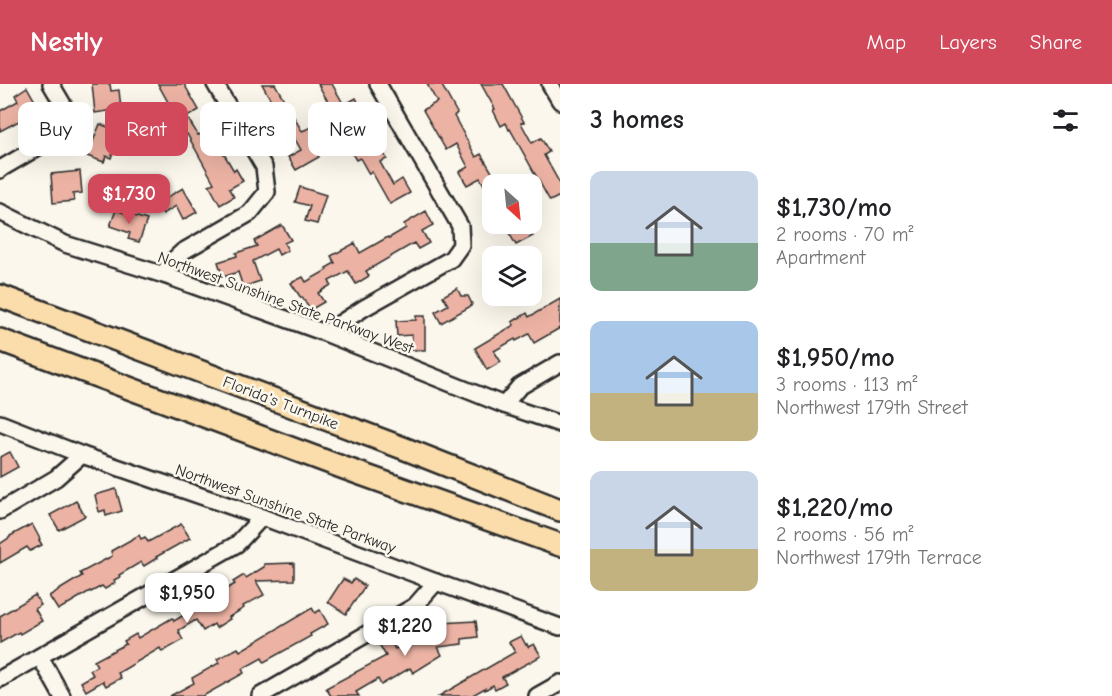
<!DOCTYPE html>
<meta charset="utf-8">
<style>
:root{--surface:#fff;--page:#f2f2f2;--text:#202124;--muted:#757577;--accent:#d1495b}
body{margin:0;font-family:"Comic Neue",sans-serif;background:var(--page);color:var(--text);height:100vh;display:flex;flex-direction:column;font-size:22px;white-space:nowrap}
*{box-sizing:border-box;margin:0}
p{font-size:20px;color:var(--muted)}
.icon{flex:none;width:33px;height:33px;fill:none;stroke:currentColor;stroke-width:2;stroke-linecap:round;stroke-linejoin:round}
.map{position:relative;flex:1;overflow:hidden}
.details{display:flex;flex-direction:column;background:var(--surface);width:552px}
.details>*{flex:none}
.guide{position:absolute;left:18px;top:18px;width:452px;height:54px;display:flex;gap:12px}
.needle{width:39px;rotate:153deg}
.buttons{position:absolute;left:482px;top:90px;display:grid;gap:12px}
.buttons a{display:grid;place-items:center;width:60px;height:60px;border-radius:12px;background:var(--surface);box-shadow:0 6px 24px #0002;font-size:30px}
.price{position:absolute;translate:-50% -51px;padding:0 14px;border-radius:12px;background:#fff;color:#222;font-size:20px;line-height:39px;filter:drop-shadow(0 2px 3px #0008)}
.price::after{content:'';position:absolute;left:50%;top:36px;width:18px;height:14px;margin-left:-9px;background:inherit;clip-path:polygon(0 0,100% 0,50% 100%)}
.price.on{background:var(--accent);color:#fff}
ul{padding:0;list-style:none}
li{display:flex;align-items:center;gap:18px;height:150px;padding:0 30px}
li span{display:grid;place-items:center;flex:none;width:168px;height:120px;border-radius:12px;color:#555}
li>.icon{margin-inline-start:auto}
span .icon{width:72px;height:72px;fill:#fffc;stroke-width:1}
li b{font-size:26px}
h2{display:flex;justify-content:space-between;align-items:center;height:72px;padding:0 30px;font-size:26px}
.chip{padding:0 21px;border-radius:12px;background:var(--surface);box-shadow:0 6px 24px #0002;font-size:21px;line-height:54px}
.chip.on{background:var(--accent);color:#fff}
header{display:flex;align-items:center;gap:36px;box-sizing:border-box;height:84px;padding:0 30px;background:var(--accent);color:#fff}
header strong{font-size:28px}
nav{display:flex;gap:33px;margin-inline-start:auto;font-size:21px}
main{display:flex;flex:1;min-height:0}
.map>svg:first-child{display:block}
.building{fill:#ecb3a4;stroke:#2b2b2b;stroke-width:1.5}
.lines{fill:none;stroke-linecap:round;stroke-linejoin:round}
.minor-casing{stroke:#2b2b2b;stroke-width:20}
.highway-casing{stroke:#2b2b2b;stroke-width:26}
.minor{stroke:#fbf7ec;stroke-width:15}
.highway{stroke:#fbddab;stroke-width:21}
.labels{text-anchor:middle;stroke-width:5;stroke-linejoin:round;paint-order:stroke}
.street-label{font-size:16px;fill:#2b2b2b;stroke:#fbf7ec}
</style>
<header>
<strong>Nestly</strong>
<nav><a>Map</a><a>Layers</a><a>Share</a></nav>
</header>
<main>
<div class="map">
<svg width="560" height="612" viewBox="0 0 560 612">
<rect width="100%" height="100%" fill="#fbf7ec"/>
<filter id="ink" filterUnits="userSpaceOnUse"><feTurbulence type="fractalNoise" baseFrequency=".0167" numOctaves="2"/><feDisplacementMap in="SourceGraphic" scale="12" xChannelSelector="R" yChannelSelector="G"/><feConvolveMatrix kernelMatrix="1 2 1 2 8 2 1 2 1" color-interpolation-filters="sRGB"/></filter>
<g filter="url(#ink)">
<g class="building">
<polygon points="92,0 110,0 111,7 119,6 121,25 95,29"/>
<polygon points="158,0 184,0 199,26 187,33 198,51 201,50 204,56 206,55 210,62 217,58 234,87 236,85 243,97 229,105 234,113 220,121 209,101 214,99 187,50 183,52 167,21 169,20"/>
<polygon points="262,0 275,0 302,47 312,43 319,56 312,60 319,73 296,86 288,73 301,66 285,37 272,45 264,31 276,25"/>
<polygon points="318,0 332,0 344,21 356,14 363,28 353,33 367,58 372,55 376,63 379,61 387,75 380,78 393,101 402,95 410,109 390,120 372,88 369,90 360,74 356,76 344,56 341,57 333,43 340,39"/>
<polygon points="427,0 441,0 457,29 454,32 476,73 481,70 499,100 492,100 492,115 480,94 467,101 459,88 468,83 456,60 446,66 423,26 437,18"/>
<polygon points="481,0 503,0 524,38 521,39 532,59 541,54 549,68 544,71 560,100 560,112 550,117 510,45 509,46 506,39 501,42 493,26 495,25"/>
<polygon points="27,3 40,26 0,47 0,27 18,17 15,11"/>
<polygon points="100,40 116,46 111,61 115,63 111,74 106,72 104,78 87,72"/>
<polygon points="80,87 82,109 73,110 74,117 53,119 51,90"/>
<polygon points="300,103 326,111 317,140 305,137 310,122 295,118"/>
<polygon points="183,104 197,128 183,136 176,122 163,130 157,119"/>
<polygon points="116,126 147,136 139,158 128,155 130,149 110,142"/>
<polygon points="426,127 433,141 422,147 429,159 418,165 414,159 366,187 369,192 356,200 348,187 329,197 331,201 318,209 324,218 310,226 302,213 301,214 291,199 303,193 306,198 327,186 326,184 335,179 331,172 355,159 360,169 388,153 389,154 406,144 404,140"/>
<polygon points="504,140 525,140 533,152 516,161"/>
<polygon points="282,141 291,156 284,159 288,166 279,171 276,165 253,177 260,197 243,203 238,188 223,193 218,178 237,172 236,169 257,162 254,157"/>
<polygon points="457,204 461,212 468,212 472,220 471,222 441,239 435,228 448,221 443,212"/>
<polygon points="560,215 560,244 534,259 529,250 516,257 515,255 494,267 501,278 487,286 475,264 514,241 512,238 524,231 527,229 529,233"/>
<polygon points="416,232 425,232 425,266 412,266 412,251 397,252 396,237 416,236"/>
<polygon points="10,368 18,383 0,393 0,373"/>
<polygon points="116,405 122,427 106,432 105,426 99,428 95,411"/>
<polygon points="76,417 85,432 59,446 50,431"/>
<polygon points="32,440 40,455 39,456 42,461 30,467 27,463 0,479 0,460 10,453 10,452"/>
<polygon points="181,440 190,454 156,473 157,474 144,482 141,478 119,491 120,493 114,496 115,499 105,505 102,502 91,508 90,507 58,526 49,512 82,492 80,489 112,472 111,467 139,451 141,455 145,453 148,458"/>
<polygon points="294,479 294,496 256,497 264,511 243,522 244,524 229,533 230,535 216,544 214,540 203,547 196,536 179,546 180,549 179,549 183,556 162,568 160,564 118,589 121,594 106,602 103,597 86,607 81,598 93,591 90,586 97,582 94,577 126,560 124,557 136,550 138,554 172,534 174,537 235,500 233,498 244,491 246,494 264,483 264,480"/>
<polygon points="343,495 351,499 354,495 365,502 346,530 328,518"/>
<polygon points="35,511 41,521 35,525 42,537 20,550 19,548 0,559 0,532"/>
<polygon points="312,524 315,529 320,526 328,540 310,550 311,552 264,578 262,574 242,585 244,589 203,612 170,612 194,599 192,594 219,579 217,575 238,564 240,567"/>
<polygon points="476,537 478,553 462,555 462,560 438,563 442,571 413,589 410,584 381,601 378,595 356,608 359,612 331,612 326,604 386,572 379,560 389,554 395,565 410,557 411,559 441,542 440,539"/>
<polygon points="521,552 526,561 527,560 528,563 534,560 541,572 502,593 506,599 495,605 493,601 485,606 485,604 471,612 439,612 515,568 509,558"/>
</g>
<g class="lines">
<g class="minor-casing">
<g id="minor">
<polyline points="550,0 560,17"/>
<polyline points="0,86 2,84 62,49 64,22 51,0"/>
<polyline points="0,128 65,160 164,191 325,249 504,321 560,340"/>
<polyline points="164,191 169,180 182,168 250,129 267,108 264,83 215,0"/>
<polyline points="325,249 364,224 451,175 461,161 460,142 378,0"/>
<polyline points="504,321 519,303 560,279"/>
<polyline points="0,339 82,371 262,433 436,498 560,543"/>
<polyline points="0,427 56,394 82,371"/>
<polyline points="40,573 62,612"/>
<polyline points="0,595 237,460 262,433"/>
<polyline points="260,612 415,522 436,498"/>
<polyline points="537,612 560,599"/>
</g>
</g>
<g class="highway-casing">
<g id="highway">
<polyline points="0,212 403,364 560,426"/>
<polyline points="0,256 344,384 560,461"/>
</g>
</g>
<use href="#minor" class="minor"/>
<use href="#highway" class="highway"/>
</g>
</g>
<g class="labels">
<g class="street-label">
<text transform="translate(286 218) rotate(20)" y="6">Northwest Sunshine State Parkway West</text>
<text transform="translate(281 318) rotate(21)" y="6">Florida's Turnpike</text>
<text transform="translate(286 424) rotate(20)" y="6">Northwest Sunshine State Parkway</text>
</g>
</g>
</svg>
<div class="buttons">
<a><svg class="needle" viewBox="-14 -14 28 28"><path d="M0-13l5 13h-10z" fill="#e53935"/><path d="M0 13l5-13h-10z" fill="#757577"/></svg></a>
<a><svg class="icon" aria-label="layers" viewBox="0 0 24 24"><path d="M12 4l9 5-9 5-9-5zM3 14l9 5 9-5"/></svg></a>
</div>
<b class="price on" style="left:129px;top:141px">$1,730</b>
<b class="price" style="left:187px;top:540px">$1,950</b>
<b class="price" style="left:405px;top:573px">$1,220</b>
<div class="guide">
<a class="chip">Buy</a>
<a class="chip on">Rent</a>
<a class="chip">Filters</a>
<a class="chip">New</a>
</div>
</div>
<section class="details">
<h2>3 homes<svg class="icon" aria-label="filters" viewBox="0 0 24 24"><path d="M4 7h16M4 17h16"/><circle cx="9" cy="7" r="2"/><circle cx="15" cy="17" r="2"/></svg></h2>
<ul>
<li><span style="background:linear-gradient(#c9d6e8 60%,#7fa58c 0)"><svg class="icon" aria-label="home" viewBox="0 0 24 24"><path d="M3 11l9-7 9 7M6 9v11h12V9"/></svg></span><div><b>$1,730/mo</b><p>2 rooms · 70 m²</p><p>Apartment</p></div></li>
<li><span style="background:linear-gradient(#a9c7e8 60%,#c2b280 0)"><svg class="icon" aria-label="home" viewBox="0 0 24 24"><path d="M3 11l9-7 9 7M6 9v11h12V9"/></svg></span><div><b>$1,950/mo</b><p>3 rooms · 113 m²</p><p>Northwest 179th Street</p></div></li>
<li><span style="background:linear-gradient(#c9d6e8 65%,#c2b280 0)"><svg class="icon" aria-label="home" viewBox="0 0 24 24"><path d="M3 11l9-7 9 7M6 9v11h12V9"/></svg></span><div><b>$1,220/mo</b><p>2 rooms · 56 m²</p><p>Northwest 179th Terrace</p></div></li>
</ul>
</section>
</main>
